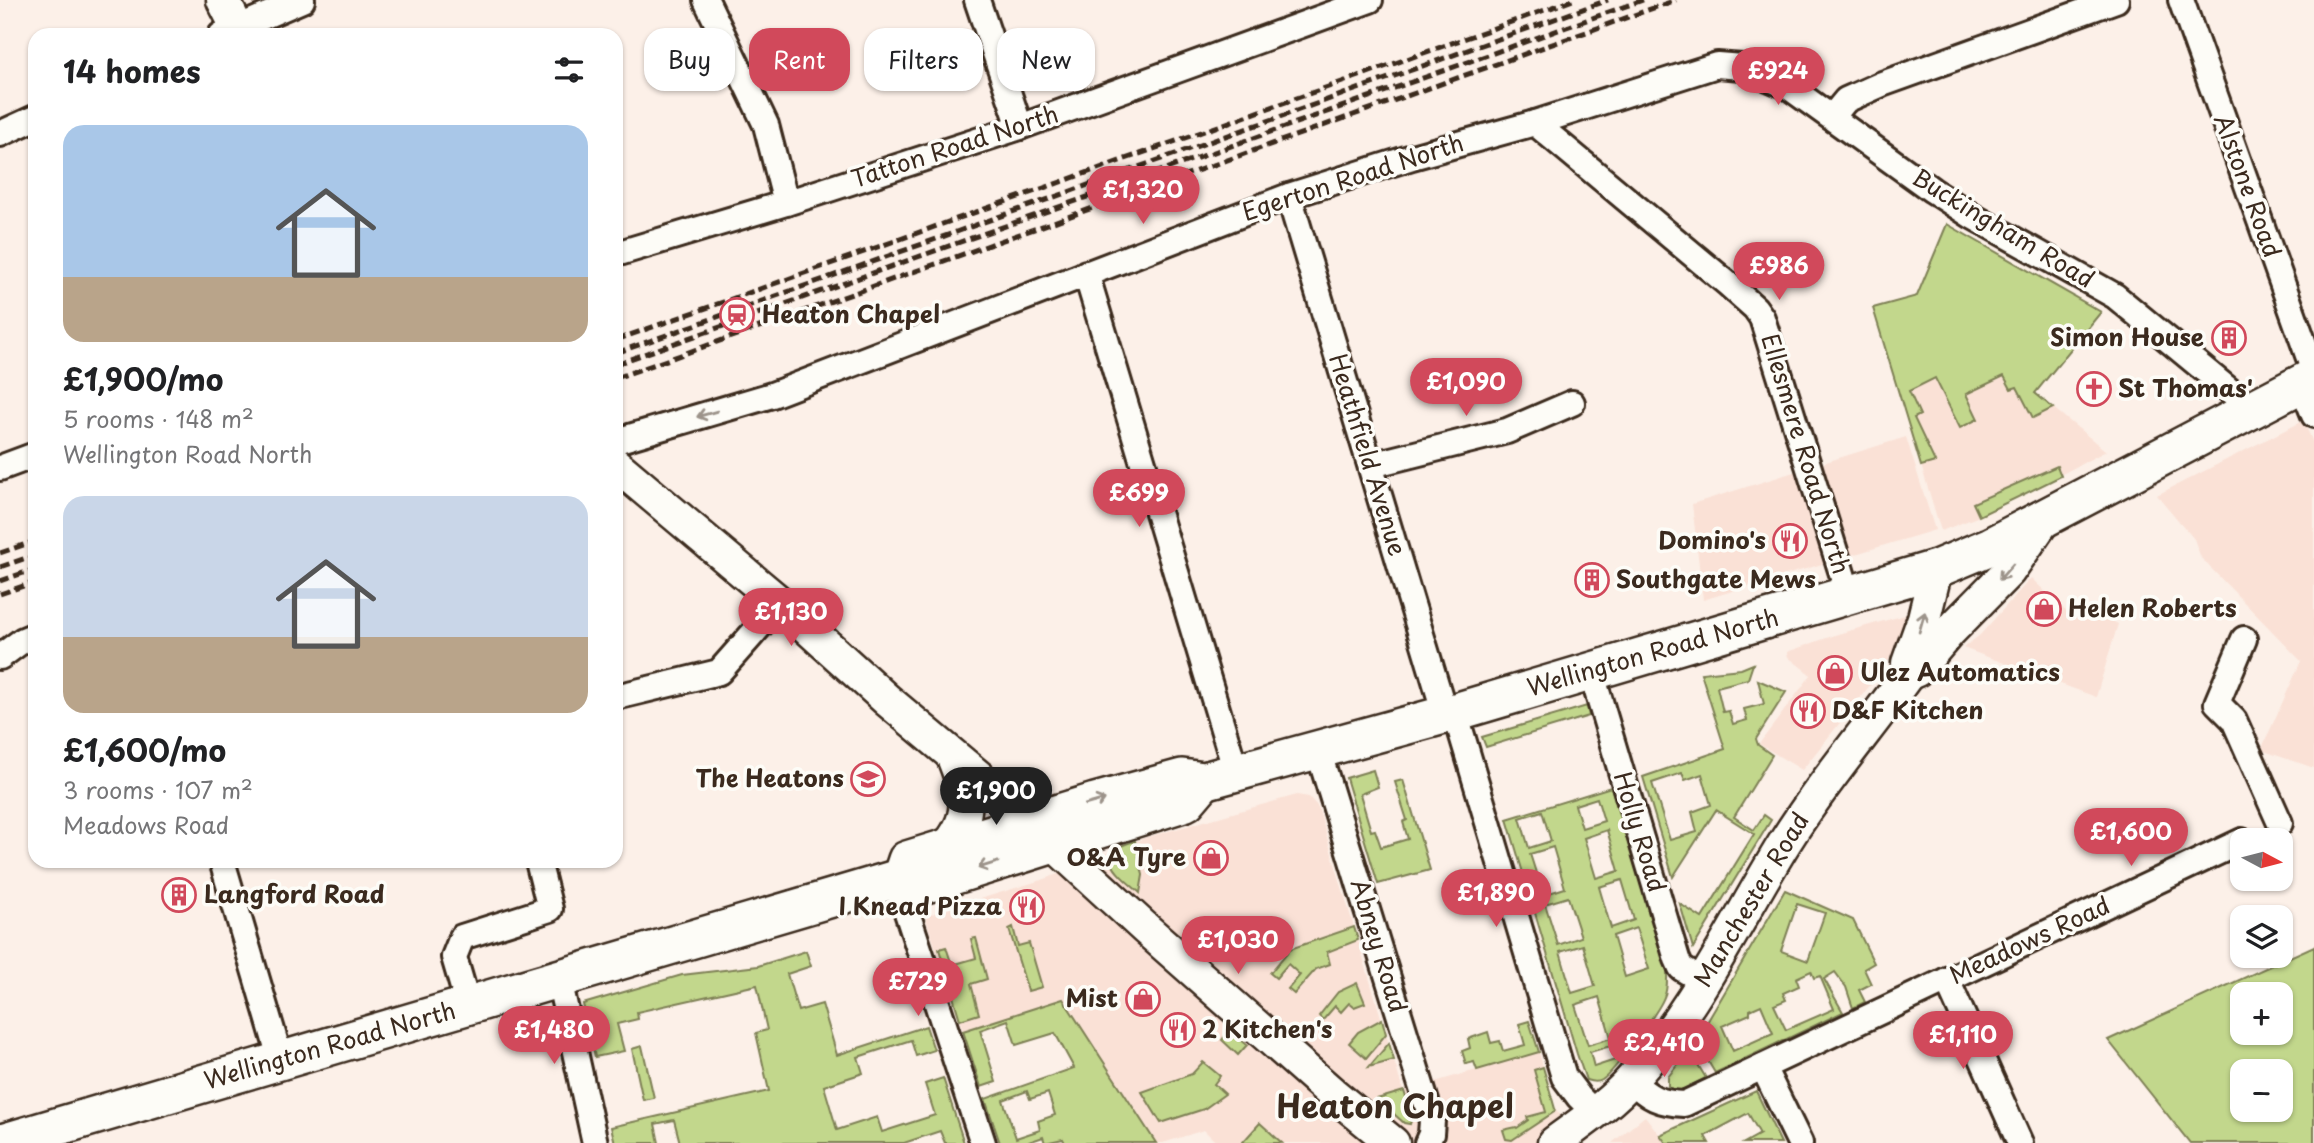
<!DOCTYPE html>
<meta charset="utf-8">
<style>
:root{--surface:#fff;--page:#f2f2f2;--text:#202124;--muted:#757577;--accent:#d1495b}
body{margin:0;font-family:"Playpen Sans",sans-serif;background:var(--page);color:var(--text);height:100vh;display:flex;flex-direction:column;font-size:26px;white-space:nowrap}
*{box-sizing:border-box;margin:0}
p{font-size:23px;color:var(--muted)}
.icon{flex:none;width:38px;height:38px;fill:none;stroke:currentColor;stroke-width:2;stroke-linecap:round;stroke-linejoin:round}
.map{position:relative;flex:1;overflow:hidden}
.panel{position:absolute;left:28px;top:28px;width:595px;height:840px;display:flex;flex-direction:column;background:var(--surface);border-radius:21px;box-shadow:0 2px 5px #0004}
.panel>*{flex:none}
.guide{position:absolute;left:644px;top:28px;width:665px;height:63px;display:flex;gap:14px}
.needle{width:46px;rotate:97deg}
.tools{position:absolute;left:2230px;top:828px;display:grid;gap:14px}
.tools a{display:grid;place-items:center;width:63px;height:63px;border-radius:14px;background:var(--surface);box-shadow:0 2px 5px #0004;font-size:35px}
.price{position:absolute;translate:-50% -60px;padding:0 16px;border-radius:24px;background:var(--accent);color:#fff;font-size:23px;line-height:46px;filter:drop-shadow(0 2px 4px #0008)}
.price::after{content:'';position:absolute;left:50%;top:42px;width:21px;height:16px;margin-left:-10px;background:inherit;clip-path:polygon(0 0,100% 0,50% 100%)}
.price.active{background:#222;color:#fff}
ul{padding:0;list-style:none}
li{display:grid;align-content:center;gap:14px;height:371px;padding:0 35px}
li span{display:grid;place-items:center;height:217px;border-radius:21px;color:#555}
li>.icon{margin-inline-start:auto}
span .icon{width:126px;height:126px;fill:#fffc;stroke-width:1}
li b{font-size:30px}
h2{display:flex;justify-content:space-between;align-items:center;height:84px;padding:0 35px;font-size:30px}
.tag{padding:0 24px;border-radius:21px;background:var(--surface);box-shadow:0 2px 5px #0004;font-size:24px;line-height:63px}
.tag.active{background:var(--accent);color:#fff}
.map>svg:first-child{display:block}
.built{fill:#fae1d6}
.green{fill:#c2d78c;stroke:#7e8055;stroke-width:2;fill-rule:evenodd}
.lines{fill:none;stroke-linecap:round;stroke-linejoin:round}
.minor-casing{stroke:#3b2a1e;stroke-width:30}
.major-casing{stroke:#3b2a1e;stroke-width:37}
.highway-casing{stroke:#3b2a1e;stroke-width:42}
.minor{stroke:#fdfcf7;stroke-width:24}
.major{stroke:#fdfcf7;stroke-width:32}
.highway{stroke:#fdfcf7;stroke-width:37}
.rail{stroke:#3b2a1e;stroke-width:5;stroke-dasharray:10 5;stroke-linecap:butt}
.oneway{stroke:#9c938a}
.labels{text-anchor:middle;stroke-width:7;stroke-linejoin:round;paint-order:stroke}
.street-label{font-size:24px;fill:#3b2a1e;stroke:#fdfcf7}
.poi-label{font-size:24px;font-weight:bold;fill:#3b2a1e;stroke:#fdfcf7;text-anchor:start}
.district-label{font-size:32px;font-weight:bold;fill:#3b2a1e;stroke:#fdfcf7}
</style>
<div class="map">
<svg width="2314" height="1143" viewBox="0 0 2314 1143">
<rect width="100%" height="100%" fill="#fcf0e8"/>
<filter id="ink" filterUnits="userSpaceOnUse"><feTurbulence type="fractalNoise" baseFrequency=".0143" numOctaves="2"/><feDisplacementMap in="SourceGraphic" scale="14" xChannelSelector="R" yChannelSelector="G"/><feConvolveMatrix kernelMatrix="1 2 1 2 8 2 1 2 1" color-interpolation-filters="sRGB"/></filter>
<g filter="url(#ink)">
<g class="built">
<polygon points="1947,224 2101,312 2035,393 2106,451 1990,512 1941,531 1873,308 1917,296"/>
<polygon points="2303,421 2314,444 2314,768 2261,750 2301,661 2201,558 2194,539 2157,495"/>
<polygon points="1906,437 1935,530 1703,600 1692,504"/>
<polygon points="2031,578 2074,619 2088,608 2118,624 2096,697 1963,648 1980,635"/>
<polygon points="1905,615 1909,621 1900,644 1876,678 1802,770 1759,744 1811,675 1788,657 1787,652 1838,634"/>
<polygon points="1297,795 1309,797 1318,807 1403,1091 1539,1052 1555,1109 1588,1143 1217,1143 1204,1130 1163,1143 1156,1143 1063,999 963,1031 925,916 1048,878 1144,838"/>
<polygon points="1645,1116 1666,1143 1612,1143"/>
</g>
<g class="green">
<polygon points="1947,224 2101,312 2035,393 2053,408 2033,418 2017,387 2011,389 2004,376 1966,394 1978,419 1960,428 1935,378 1909,391 1920,415 1914,418 1935,462 1921,466 1873,308 1917,296"/>
<polygon points="2057,466 2061,476 1979,516 1973,503"/>
<path d="M1753,664L1748,679L1717,687L1723,712L1729,711L1733,724L1747,720L1744,709L1764,704L1758,680L1786,692L1756,739L1758,745L1772,755L1734,817L1754,830L1764,815L1771,820L1693,948L1680,904L1702,918L1754,834L1716,810L1673,877L1643,777L1725,749L1701,673L1741,669ZM1682,773L1685,780L1702,774L1711,805L1692,812L1697,832L1670,840L1652,783Z"/>
<polygon points="1587,706 1589,716 1486,747 1482,737"/>
<polygon points="1373,770 1378,787 1360,794 1371,831 1375,830 1381,847 1408,839 1403,822 1407,820 1395,782 1403,780 1430,870 1378,884 1346,778"/>
<path d="M1611,787L1667,970C1667,979 1668,989 1664,997C1659,1011 1614,1072 1602,1080C1597,1083 1592,1082 1586,1080L1577,1054L1507,819ZM1597,798L1604,821L1582,828L1575,805ZM1542,811L1551,841L1529,848L1520,818ZM1607,830L1619,871L1596,878L1584,838ZM1553,847L1565,888L1543,895L1530,854ZM1622,880L1634,920L1611,928L1599,887ZM1568,897L1581,937L1558,945L1545,904ZM1636,928L1649,969L1625,977L1613,936ZM1583,945L1595,986L1572,993L1560,952ZM1599,997L1611,1038L1588,1045L1575,1005ZM1614,1045L1618,1059L1594,1067L1590,1052Z"/>
<path d="M1135,841L1143,875L1140,893C1118,874 1090,853 1135,841Z"/>
<path d="M1785,890L1853,920L1874,963L1864,969L1871,984L1859,990L1865,1002L1853,1008L1846,987L1835,972L1824,979L1843,1012L1715,1073L1696,1041ZM1797,904L1825,913L1808,961L1781,951ZM1811,971L1814,978L1820,976L1834,1009L1786,1030L1774,1005L1786,1000L1783,993L1799,986L1796,978ZM1761,1005L1773,1033L1733,1051L1722,1026L1750,1014V1010Z"/>
<polygon points="1013,927 1018,946 1029,943 1042,987 1028,991 1009,929"/>
<polygon points="1354,927 1358,940 1327,952 1330,964 1316,969 1294,994 1288,989 1300,975 1288,964 1276,978 1270,973 1290,949"/>
<polygon points="976,938 987,979 971,984 979,1014 960,1020 939,949 946,947 952,965 976,958 971,939"/>
<path d="M2314,946V1143H2190L2108,1040ZM2280,994V1032H2242V994ZM2280,1071V1110H2242V1071Z"/>
<polygon points="806,951 811,966 787,974 798,1011 822,1004 837,1055 926,1026 934,1050 916,1056 911,1040 858,1057 863,1073 824,1086 837,1130 877,1117 882,1132 935,1115 925,1084 943,1078 964,1143 945,1143 940,1131 904,1143 680,1143 674,1120 655,1124 659,1143 615,1143 611,1127 769,1091 756,1033 767,1030 757,985 637,1012 638,1019 617,1024 624,1051 595,1057 583,1004 682,975 758,966"/>
<polygon points="1357,983 1365,1003 1354,1007 1349,1003 1341,1012 1335,1006 1323,1020 1319,1016 1338,992"/>
<path d="M1063,999L1156,1143H1065L1063,1139L1045,1143L1043,1137L1026,1143H1000L985,1099L1074,1068L1055,1033L1016,1045L1008,1020L980,1030L996,1082L981,1087L963,1031ZM1027,1091L1030,1099L1048,1093L1055,1115L1038,1121L1040,1130L1016,1138L1003,1100Z"/>
<polygon points="1382,1019 1386,1034 1366,1058 1349,1043 1358,1032"/>
<polygon points="1529,1021 1539,1052 1477,1070 1474,1062 1466,1064 1462,1051 1470,1048 1468,1039 1488,1032 1491,1043 1500,1041 1503,1051 1525,1045 1519,1024"/>
<polygon points="1230,1030 1247,1045 1238,1055 1222,1040"/>
<polygon points="1389,1043 1394,1060 1369,1067"/>
<polygon points="642,1046 654,1098 643,1100 632,1049"/>
<polygon points="1689,1050 1706,1078 1677,1092 1668,1086 1668,1077"/>
<polygon points="1203,1062 1220,1076 1214,1084 1225,1094 1204,1109 1161,1123 1142,1092 1192,1074"/>
<polygon points="1543,1067 1555,1109 1554,1112 1512,1140 1506,1139 1503,1130 1516,1127 1517,1128 1528,1120 1527,1117 1546,1112 1534,1070"/>
<polygon points="1404,1091 1412,1117 1410,1124 1404,1123 1377,1099"/>
<polygon points="1756,1091 1781,1143 1744,1143 1760,1134 1748,1113 1705,1136 1709,1143 1666,1143 1660,1135"/>
<polygon points="1260,1123 1282,1143 1242,1143"/>
</g>
<g class="lines">
<g class="minor-casing">
<g id="minor">
<polyline points="706,0 766,125 786,203"/>
<polyline points="977,0 1020,127"/>
<polyline points="2181,0 2314,372"/>
<polyline points="221,35 302,0"/>
<polyline points="1832,117 1846,100 1882,84 2116,0"/>
<polyline points="1535,123 1728,284 1755,308 1762,318 1849,596"/>
<polyline points="0,134 35,118"/>
<polyline points="1289,196 1445,714"/>
<polyline points="616,254 786,203 1020,127 1370,0"/>
<polyline points="1086,273 1236,772"/>
<polyline points="2301,383 2314,415"/>
<polyline points="616,441 772,395 1289,196 1412,157 1535,123 1717,65 1742,67 1789,87 1932,190 1972,216 2115,296 2252,409"/>
<polyline points="1371,465 1507,431 1572,403"/>
<polyline points="0,468 35,455"/>
<polyline points="2244,639 2217,703 2234,720 2280,823"/>
<polyline points="0,657 23,640 35,635"/>
<polyline points="1591,671 1677,959 1681,968 1702,981"/>
<polyline points="616,697 719,672 780,603"/>
<polyline points="1455,712 1564,1077 1579,1097 1595,1113"/>
<polyline points="1318,750 1432,1121 1431,1134 1427,1143"/>
<polyline points="222,861 281,1061"/>
<polyline points="896,879 983,1143"/>
<polyline points="559,979 595,1143"/>
<polyline points="1947,980 2020,1143"/>
<polyline points="468,1005 454,957 462,937 550,909 538,861"/>
<polyline points="1763,1067 1800,1143"/>
<path d="M1632,1080C1648,1098 1660,1103 1684,1104L2242,841"/>
</g>
</g>
<g class="major-casing">
<g id="major">
<polyline points="223,0 241,35"/>
<polyline points="616,465 780,603 887,700 998,793 1146,929 1332,1093 1393,1143"/>
<polyline points="1910,673 1917,670 1950,631 2009,571 2046,517"/>
<path d="M945,849C974,817 968,794 953,757"/>
<path d="M1554,1143C1581,1123 1610,1104 1632,1079C1696,1009 1736,921 1785,842C1822,783 1868,730 1908,674V663L1924,618L1936,569"/>
</g>
</g>
<g class="highway-casing">
<g id="highway">
<polyline points="901,878 907,860 1095,802 1182,778 1204,781 1455,712 1936,569 1991,546 2314,377"/>
<polyline points="2,1143 896,879 901,878 916,887 946,878 1186,802 1203,782"/>
</g>
</g>
<use href="#minor" class="minor"/>
<use href="#major" class="major"/>
<use href="#highway" class="highway"/>
<g class="rail">
<polyline points="616,340 1573,0"/>
<polyline points="616,353 1608,0"/>
<polyline points="616,364 1643,0"/>
<polyline points="616,378 1676,0"/>
<polyline points="0,553 35,541"/>
<polyline points="0,567 35,555"/>
<polyline points="0,581 35,569"/>
<polyline points="0,594 35,582"/>
</g>
</g>
<defs><path id="oneway-shaft" d="M-6 0H5M1.5-3L5.5 0L1.5 3" fill="none" stroke-width="1.6" stroke-linecap="round" stroke-linejoin="round" transform="scale(1.75)"/></defs>
<g class="oneway">
<use href="#oneway-shaft" transform="translate(707 414) rotate(164)"/>
<use href="#oneway-shaft" transform="translate(2006 572) rotate(131)"/>
<use href="#oneway-shaft" transform="translate(1922 622) rotate(-74)"/>
<use href="#oneway-shaft" transform="translate(1095 802) rotate(-16)"/>
<use href="#oneway-shaft" transform="translate(988 865) rotate(163)"/>
</g>
</g>
<defs>
<g id="station-ring" transform="scale(1.75)"><circle r="9.5" fill="#fdfcf7" stroke="#d1495b" stroke-width="1.5"/><path d="M-3-6H3Q5-6 5-4V2Q5 4 3 4L4.5 6H3L1.5 4h-3L-3 6H-4.5L-3 4Q-5 4-5 2V-4Q-5-6-3-6ZM-3.5-4v3h7v-3ZM-3.5 1v1.5H-2V1ZM2 1v1.5H3.5V1Z" fill="#d1495b"/></g>
<g id="building-ring" transform="scale(1.75)"><circle r="9.5" fill="#fdfcf7" stroke="#d1495b" stroke-width="1.5"/><path d="M-4-6H4V6H1V3H-1V6H-4ZM-2.5-4.3h1.7v1.8h-1.7ZM.8-4.3h1.7v1.8H.8ZM-2.5-1h1.7V.8h-1.7ZM.8-1h1.7V.8H.8Z" fill="#d1495b"/></g>
<g id="church-ring" transform="scale(1.75)"><circle r="9.5" fill="#fdfcf7" stroke="#d1495b" stroke-width="1.5"/><path d="M-1.2-6h2.4v3.5h3.3v2.4h-3.3V6h-2.4V-.1h-3.3v-2.4h3.3Z" fill="#d1495b"/></g>
<g id="restaurant-ring" transform="scale(1.75)"><circle r="9.5" fill="#fdfcf7" stroke="#d1495b" stroke-width="1.5"/><path d="M-5-6h1v4h1v-4h1v4h1v-4h1v5L-1.5 .5V6h-2V.5L-5-1ZM5-6V6H3V1.5H1.5Q1.5-4 5-6Z" fill="#d1495b"/></g>
<g id="shop-ring" transform="scale(1.75)"><circle r="9.5" fill="#fdfcf7" stroke="#d1495b" stroke-width="1.5"/><path d="M-5-2.5h2.3a2.7 3.5 0 0 1 5.4 0H5L5.5 6h-11ZM-1.5-2.5h3a1.5 2.3 0 0 0-3 0Z" fill="#d1495b"/></g>
<g id="school-ring" transform="scale(1.75)"><circle r="9.5" fill="#fdfcf7" stroke="#d1495b" stroke-width="1.5"/><path d="M0-5L7-2L0 1L-7-2ZM-4 1L0 2.5L4 1V4Q0 6-4 4Z" fill="#d1495b"/></g>
</defs>
<g fill-rule="evenodd">
<use href="#station-ring" x="737" y="315"/>
<use href="#building-ring" x="2229" y="338"/>
<use href="#church-ring" x="2094" y="389"/>
<use href="#restaurant-ring" x="1790" y="541"/>
<use href="#building-ring" x="1592" y="580"/>
<use href="#shop-ring" x="2044" y="609"/>
<use href="#shop-ring" x="1835" y="673"/>
<use href="#restaurant-ring" x="1808" y="711"/>
<use href="#school-ring" x="868" y="779"/>
<use href="#shop-ring" x="1211" y="858"/>
<use href="#building-ring" x="179" y="895"/>
<use href="#restaurant-ring" x="1027" y="907"/>
<use href="#shop-ring" x="1143" y="999"/>
<use href="#restaurant-ring" x="1178" y="1030"/>
</g>
<g class="labels">
<g class="street-label">
<text transform="translate(955 147) rotate(-18)" y="8">Tatton Road North</text>
<text transform="translate(1353 178) rotate(-18)" y="8">Egerton Road North</text>
<text transform="translate(2247 186) rotate(70)" y="8">Alstone Road</text>
<text transform="translate(2003 229) rotate(31)" y="8">Buckingham Road</text>
<text transform="translate(1805 454) rotate(73)" y="8">Ellesmere Road North</text>
<text transform="translate(1367 455) rotate(73)" y="8">Heathfield Avenue</text>
<text transform="translate(1653 653) rotate(-16)" y="8">Wellington Road North</text>
<text transform="translate(1639 832) rotate(73)" y="8">Holly Road</text>
<text transform="translate(1752 900) rotate(-59)" y="8">Manchester Road</text>
<text transform="translate(2030 941) rotate(-25)" y="8">Meadows Road</text>
<text transform="translate(1378 946) rotate(73)" y="8">Abney Road</text>
<text transform="translate(330 1046) rotate(-16)" y="8">Wellington Road North</text>
</g>
<g class="poi-label">
<text x="762" y="323">Heaton Chapel</text>
<text x="2204" y="346" text-anchor="end">Simon House</text>
<text x="2118" y="397">St Thomas'</text>
<text x="1766" y="549" text-anchor="end">Domino's</text>
<text x="1616" y="588">Southgate Mews</text>
<text x="2068" y="617">Helen Roberts</text>
<text x="1860" y="681">Ulez Automatics</text>
<text x="1832" y="719">D&amp;F Kitchen</text>
<text x="844" y="787" text-anchor="end">The Heatons</text>
<text x="1186" y="866" text-anchor="end">O&amp;A Tyre</text>
<text x="204" y="903">Langford Road</text>
<text x="1002" y="915" text-anchor="end">I Knead Pizza</text>
<text x="1118" y="1007" text-anchor="end">Mist</text>
<text x="1202" y="1038">2 Kitchen's</text>
</g>
<g class="district-label">
<text x="1395" y="1118">Heaton Chapel</text>
</g>
</g>
</svg>
<div class="tools">
<a><svg class="needle" viewBox="-14 -14 28 28"><path d="M0-13l5 13h-10z" fill="#e53935"/><path d="M0 13l5-13h-10z" fill="#757577"/></svg></a>
<a><svg class="icon" aria-label="layers" viewBox="0 0 24 24"><path d="M12 4l9 5-9 5-9-5zM3 14l9 5 9-5"/></svg></a>
<a>+</a>
<a>−</a>
</div>
<b class="price" style="left:1778px;top:107px">£924</b>
<b class="price" style="left:1143px;top:226px">£1,320</b>
<b class="price" style="left:1779px;top:302px">£986</b>
<b class="price" style="left:1466px;top:418px">£1,090</b>
<b class="price" style="left:1139px;top:529px">£699</b>
<b class="price" style="left:791px;top:648px">£1,130</b>
<b class="price active" style="left:996px;top:827px">£1,900</b>
<b class="price" style="left:2131px;top:868px">£1,600</b>
<b class="price" style="left:1496px;top:929px">£1,890</b>
<b class="price" style="left:1238px;top:976px">£1,030</b>
<b class="price" style="left:918px;top:1018px">£729</b>
<b class="price" style="left:554px;top:1066px">£1,480</b>
<b class="price" style="left:1963px;top:1071px">£1,110</b>
<b class="price" style="left:1664px;top:1079px">£2,410</b>
<div class="guide">
<a class="tag">Buy</a>
<a class="tag active">Rent</a>
<a class="tag">Filters</a>
<a class="tag">New</a>
</div>
<section class="panel">
<h2>14 homes<svg class="icon" aria-label="filters" viewBox="0 0 24 24"><path d="M4 7h16M4 17h16"/><circle cx="9" cy="7" r="2"/><circle cx="15" cy="17" r="2"/></svg></h2>
<ul>
<li><span style="background:linear-gradient(#a9c7e8 70%,#b9a48a 0)"><svg class="icon" aria-label="home" viewBox="0 0 24 24"><path d="M3 11l9-7 9 7M6 9v11h12V9"/></svg></span><div><b>£1,900/mo</b><p>5 rooms · 148 m²</p><p>Wellington Road North</p></div></li>
<li><span style="background:linear-gradient(#c9d6e8 65%,#b9a48a 0)"><svg class="icon" aria-label="home" viewBox="0 0 24 24"><path d="M3 11l9-7 9 7M6 9v11h12V9"/></svg></span><div><b>£1,600/mo</b><p>3 rooms · 107 m²</p><p>Meadows Road</p></div></li>
</ul>
</section>
</div>
